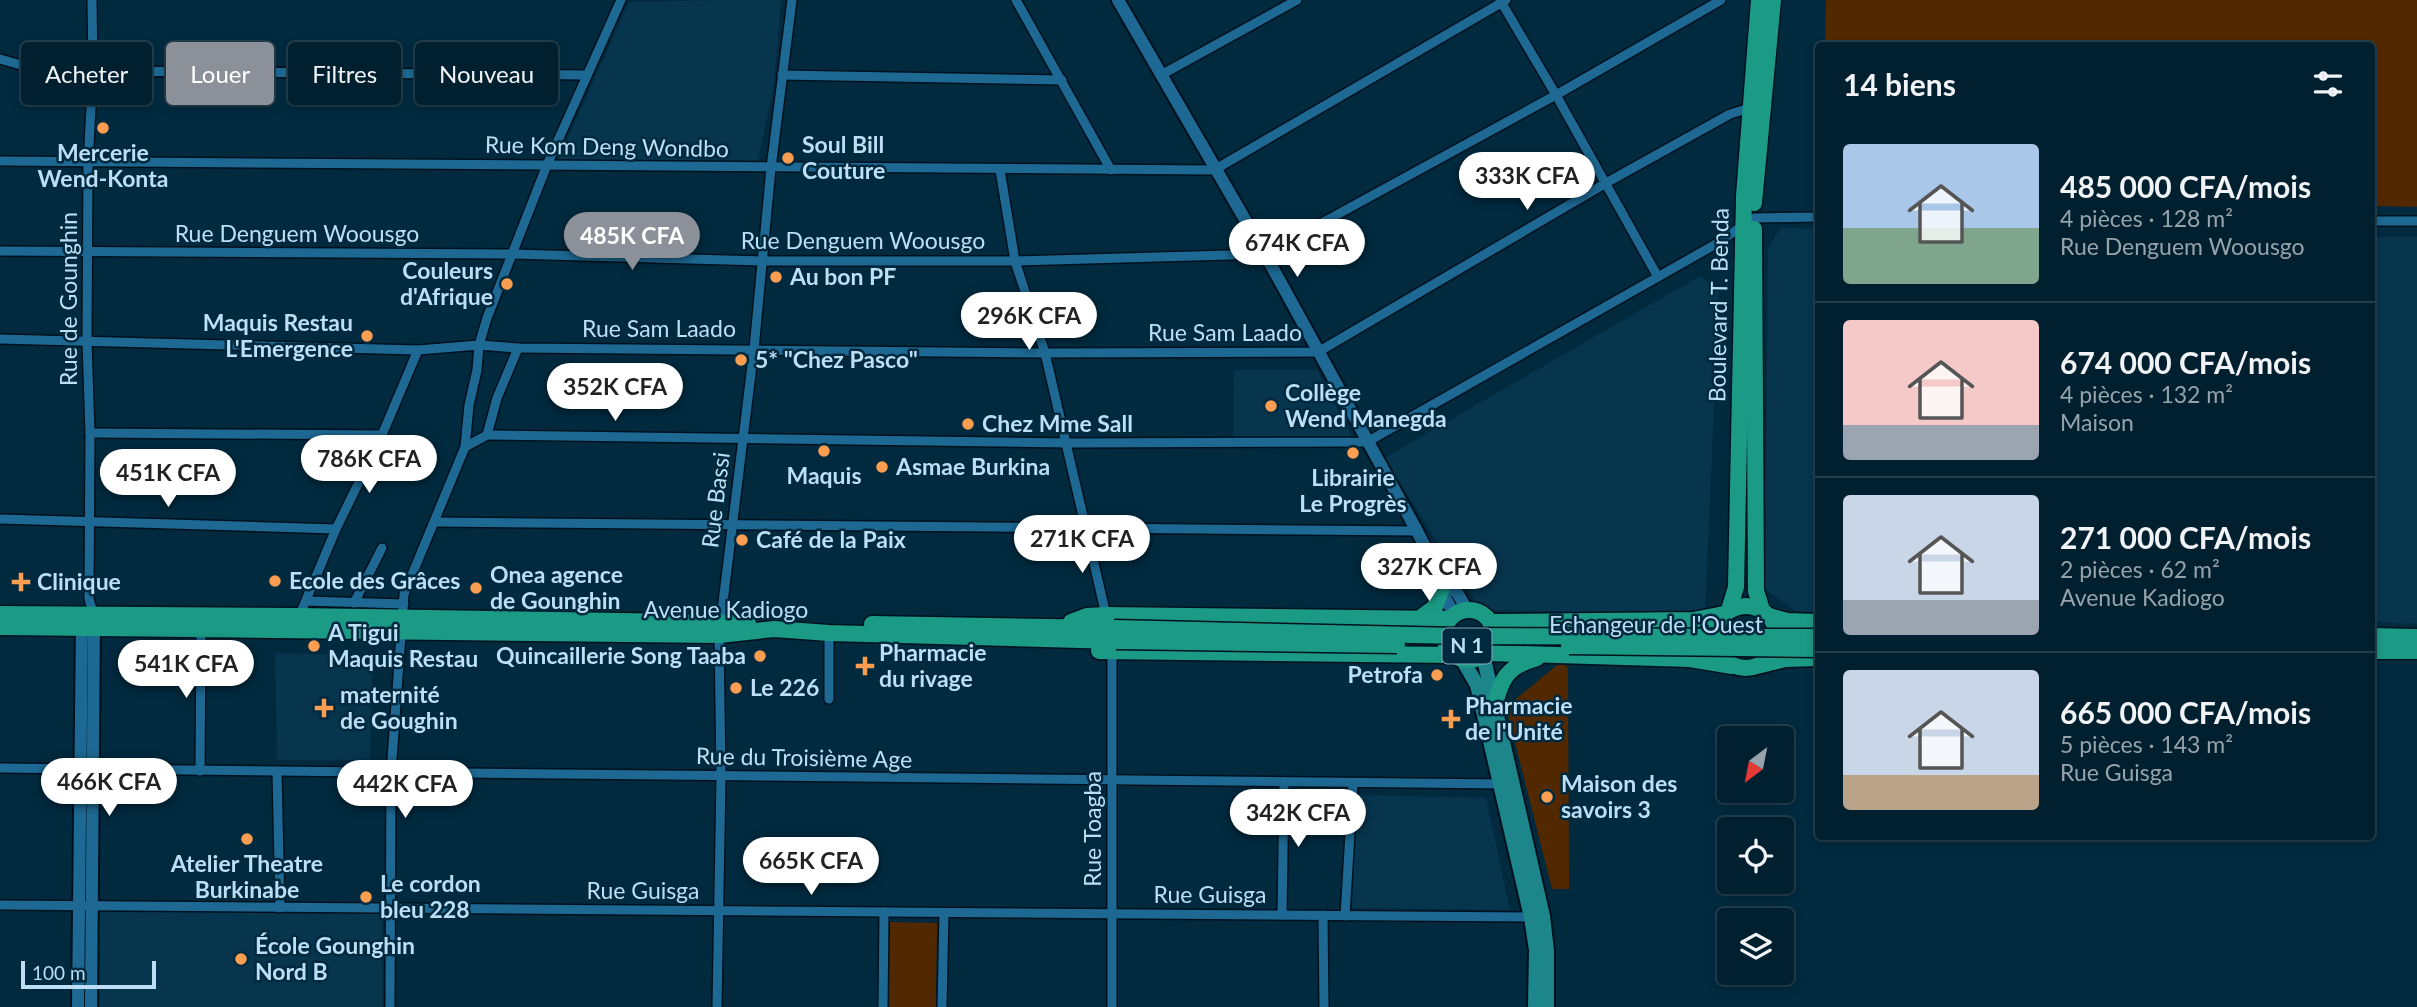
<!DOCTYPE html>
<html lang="fr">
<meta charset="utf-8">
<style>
:root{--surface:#01202f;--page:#0b2837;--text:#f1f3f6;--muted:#96a3aa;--line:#233e4b;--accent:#8c9099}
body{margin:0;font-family:Lato,sans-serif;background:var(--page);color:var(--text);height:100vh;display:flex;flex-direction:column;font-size:26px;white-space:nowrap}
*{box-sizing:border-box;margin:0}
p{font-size:23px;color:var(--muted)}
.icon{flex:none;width:38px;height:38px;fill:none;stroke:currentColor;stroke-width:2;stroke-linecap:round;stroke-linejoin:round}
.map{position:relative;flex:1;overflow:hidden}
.details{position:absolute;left:1815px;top:42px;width:560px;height:798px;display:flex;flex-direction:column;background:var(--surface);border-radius:7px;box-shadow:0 4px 10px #0003,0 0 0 2px var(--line)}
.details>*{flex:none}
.top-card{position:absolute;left:21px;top:42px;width:665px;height:63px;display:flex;gap:14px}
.needle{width:46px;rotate:212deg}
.controls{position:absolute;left:1717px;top:726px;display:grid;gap:14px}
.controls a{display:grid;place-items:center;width:77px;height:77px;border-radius:7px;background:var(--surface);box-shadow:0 4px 10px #0003,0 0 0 2px var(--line);font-size:35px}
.scale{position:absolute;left:21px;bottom:18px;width:135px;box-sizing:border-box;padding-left:7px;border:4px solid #bcdff6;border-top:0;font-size:19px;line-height:24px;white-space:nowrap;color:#bcdff6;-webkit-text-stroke:5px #012a3f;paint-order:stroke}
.price{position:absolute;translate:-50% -60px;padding:0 16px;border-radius:24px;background:#fff;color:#222;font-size:23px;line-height:46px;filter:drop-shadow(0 2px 4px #0008)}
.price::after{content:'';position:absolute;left:50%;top:42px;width:21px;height:16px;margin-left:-10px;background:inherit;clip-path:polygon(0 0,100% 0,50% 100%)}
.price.on{background:var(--accent);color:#fff}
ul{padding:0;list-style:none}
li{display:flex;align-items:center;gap:21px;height:175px;padding:0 28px}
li+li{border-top:2px solid var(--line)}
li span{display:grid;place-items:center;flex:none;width:196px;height:140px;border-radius:7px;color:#555}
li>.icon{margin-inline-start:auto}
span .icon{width:84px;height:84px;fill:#fffc;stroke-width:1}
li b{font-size:30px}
h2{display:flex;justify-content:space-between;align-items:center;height:84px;padding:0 28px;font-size:30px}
.pill{padding:0 24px;border-radius:7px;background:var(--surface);box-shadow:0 4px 10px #0003,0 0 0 2px var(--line);font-size:24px;line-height:63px}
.pill.on{background:var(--accent);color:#fff}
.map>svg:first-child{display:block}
.built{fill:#07354e}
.green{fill:#522800}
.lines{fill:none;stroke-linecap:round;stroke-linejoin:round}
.street-casing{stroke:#00111e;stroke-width:12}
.secondary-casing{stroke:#00111e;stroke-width:16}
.primary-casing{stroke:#00111e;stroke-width:18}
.highway-casing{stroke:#00111e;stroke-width:19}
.street{stroke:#1d6993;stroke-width:9}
.secondary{stroke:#1d6993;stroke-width:12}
.primary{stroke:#1c868b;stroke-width:14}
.highway{stroke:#1b9a85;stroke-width:16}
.highway-bridge-casing{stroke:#00111e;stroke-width:19;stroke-linecap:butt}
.highway-bridge{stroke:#1b9a85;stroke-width:16}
.poi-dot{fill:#fb9e51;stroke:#012a3f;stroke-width:2.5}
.labels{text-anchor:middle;stroke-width:5;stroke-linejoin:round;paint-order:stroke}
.shield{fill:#012a3f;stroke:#84a9bf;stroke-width:2}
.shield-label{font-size:21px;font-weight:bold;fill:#bcdff6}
.poi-label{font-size:23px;font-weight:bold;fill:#bcdff6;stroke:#012a3f;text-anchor:start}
.street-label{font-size:23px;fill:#bcdff6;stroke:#012a3f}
</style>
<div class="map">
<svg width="2417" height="1007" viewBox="0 0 2417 1007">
<rect width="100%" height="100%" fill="#012a3f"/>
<g class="built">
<polygon points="712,0 781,0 774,84 758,161 558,160 629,2"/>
<polygon points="1781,228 1818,229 1818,612 1795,611 1765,589 1768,248"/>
<polygon points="2371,237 2417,237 2417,624 2371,622"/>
<polygon points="1700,276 1719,292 1705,614 1481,610 1384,458"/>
<polygon points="1234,370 1317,370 1354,440 1233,436"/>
<polygon points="275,653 373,656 370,760 277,760"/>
<polygon points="1355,795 1486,798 1510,910 1352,908"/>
<polygon points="99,910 382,912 382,1007 100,1007"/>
</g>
<g class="green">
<polygon points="1826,0 2417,0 2417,207 2371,206 2371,46 1825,45"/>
<polygon points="1565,664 1568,669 1569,889 1552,889 1506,707 1557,665"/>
<polygon points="890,922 937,923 936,1007 889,1007"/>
</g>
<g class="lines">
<g class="street-casing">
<g id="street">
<polyline points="92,0 93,71 88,163 87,342 90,433 89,599 94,616"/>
<polyline points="1016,0 1111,170"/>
<polyline points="1500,0 1556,95 1658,277"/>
<polyline points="0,59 25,66 93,71 587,75"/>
<polyline points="782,75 1062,80"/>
<polyline points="1161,75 1297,0"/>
<polyline points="0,161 1214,170 1506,0"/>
<polyline points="1000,170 1015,261 1045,353 1106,615"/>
<polyline points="2371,221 2417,221"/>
<polyline points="0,251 513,254 762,261 1015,261 1265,254 1556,95 1721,0"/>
<polyline points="0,339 418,350 479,345 518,348 1045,353 1318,352 1606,183 1730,114 1750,108"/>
<polyline points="90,433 382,435"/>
<polyline points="487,435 1068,443 1367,442 1716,244 1754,218 1818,217"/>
<polyline points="465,447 487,435 497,398 518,348"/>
<polyline points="0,519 336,529"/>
<polyline points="435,522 1417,531"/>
<polyline points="306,601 404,604"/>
<polyline points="354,603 382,548"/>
<polyline points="298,619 336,529 382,435 418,350"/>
<polyline points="829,699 829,633"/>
<polyline points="0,768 1505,784"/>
<polyline points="200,771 201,630"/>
<polyline points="277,772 280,908"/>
<polyline points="0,905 1534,917"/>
<polyline points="1282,915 1284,782"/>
<polyline points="1323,915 1324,1007"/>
<polyline points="1345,916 1353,783"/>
<polyline points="390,1007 391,773 404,594 465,447 469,405 477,370 479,345 487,318 547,165 621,0"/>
<polyline points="717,1007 721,776 719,635 754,349 771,168 792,0"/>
<polyline points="883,1007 884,912"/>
<polyline points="942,1007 944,913"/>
<polyline points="1112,1007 1112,652"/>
</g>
</g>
<g class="secondary-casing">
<g id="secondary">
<polyline points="1118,0 1265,254 1417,531 1441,578 1444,596 1454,614"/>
<polyline points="1441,578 1458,594 1467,610"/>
<polyline points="78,1007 82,619"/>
<polyline points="91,1007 94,619"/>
</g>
</g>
<g class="primary-casing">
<g id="primary">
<polyline points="1483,655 1543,916 1547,951 1547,1007"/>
<polyline points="1462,659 1477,685 1531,917 1536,950 1535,1007"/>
</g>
</g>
<g class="highway-casing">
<g id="highway">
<polyline points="1754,203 1773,0"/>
<polyline points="1754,229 1756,591 1762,610"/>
<circle cx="1746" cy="637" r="31"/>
<polyline points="1729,610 1736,587 1744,196 1759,0"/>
<circle cx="1469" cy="635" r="25"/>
<polyline points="0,614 299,616 748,623"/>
<polyline points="1769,616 1787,621 1818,622"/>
<polyline points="1419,619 1435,607 1442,588"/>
<polyline points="1071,622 1087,616 1106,615 1449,619"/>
<polyline points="1490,622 1693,620 1724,614"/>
<polyline points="872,624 1114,628"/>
<polyline points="0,627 719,635 774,629 829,633 1116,641"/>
<polyline points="2371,636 2417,637"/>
<polyline points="1099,651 1454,655"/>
<polyline points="2371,651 2417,651"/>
<polyline points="1486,653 1690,659 1732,666"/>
<polyline points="1761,665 1785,659 1818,658"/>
<path d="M1494,707C1502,678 1506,667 1537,658"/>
</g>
</g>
<use href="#street" class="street"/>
<use href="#secondary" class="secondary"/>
<use href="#primary" class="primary"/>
<use href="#highway" class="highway"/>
<g class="highway-bridge-casing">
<g id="highway-bridge">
<polyline points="1114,628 1458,636 1818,637"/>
<polyline points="1116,641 1397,645"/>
<polyline points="1569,646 1818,649"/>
</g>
</g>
<use href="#highway-bridge" class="highway-bridge"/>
</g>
<g class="poi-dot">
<circle cx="103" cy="128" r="7"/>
<circle cx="788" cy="158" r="7"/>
<circle cx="776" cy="277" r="7"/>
<circle cx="507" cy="284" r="7"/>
<circle cx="367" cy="336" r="7"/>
<circle cx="741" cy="360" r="7"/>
<circle cx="1271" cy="406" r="7"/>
<circle cx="968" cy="424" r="7"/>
<circle cx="824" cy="451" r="7"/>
<circle cx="1353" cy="453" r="7"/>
<circle cx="882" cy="467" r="7"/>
<circle cx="742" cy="540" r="7"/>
<circle cx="275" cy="581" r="7"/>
<path d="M17.5 571.5h7v7h7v7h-7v7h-7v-7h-7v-7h7z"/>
<circle cx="476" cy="588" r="7"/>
<circle cx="314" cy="646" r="7"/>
<circle cx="760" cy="656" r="7"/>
<path d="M861.5 655.5h7v7h7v7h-7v7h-7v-7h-7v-7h7z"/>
<circle cx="1437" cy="675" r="7"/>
<circle cx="736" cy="688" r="7"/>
<path d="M320.5 697.5h7v7h7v7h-7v7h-7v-7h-7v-7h7z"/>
<path d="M1447.5 708.5h7v7h7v7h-7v7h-7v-7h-7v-7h7z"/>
<circle cx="1547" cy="797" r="7"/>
<circle cx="247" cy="839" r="7"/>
<circle cx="366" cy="897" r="7"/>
<circle cx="241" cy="959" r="7"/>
</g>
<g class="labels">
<rect class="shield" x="1442.5" y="628.5" width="49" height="35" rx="5"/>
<g class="shield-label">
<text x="1467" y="653">N 1</text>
</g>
<g class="poi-label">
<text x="802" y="153">Soul Bill<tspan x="802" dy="26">Couture</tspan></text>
<text x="103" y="161" text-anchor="middle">Mercerie<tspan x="103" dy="26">Wend-Konta</tspan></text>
<text x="493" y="279" text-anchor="end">Couleurs<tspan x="493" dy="26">d'Afrique</tspan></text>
<text x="790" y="285">Au bon PF</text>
<text x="353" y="331" text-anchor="end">Maquis Restau<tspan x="353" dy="26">L'Emergence</tspan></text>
<text x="755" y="368">5* "Chez Pasco"</text>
<text x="1285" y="401">Collège<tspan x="1285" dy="26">Wend Manegda</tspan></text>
<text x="982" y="432">Chez Mme Sall</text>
<text x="896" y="475">Asmae Burkina</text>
<text x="824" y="484" text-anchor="middle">Maquis</text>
<text x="1353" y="486" text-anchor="middle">Librairie<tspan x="1353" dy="26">Le Progrès</tspan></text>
<text x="756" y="548">Café de la Paix</text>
<text x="490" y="583">Onea agence<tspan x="490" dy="26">de Gounghin</tspan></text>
<text x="289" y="589">Ecole des Grâces</text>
<text x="37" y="590">Clinique</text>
<text x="328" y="641">A Tigui<tspan x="328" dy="26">Maquis Restau</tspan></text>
<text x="879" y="661">Pharmacie<tspan x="879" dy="26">du rivage</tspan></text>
<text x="746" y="664" text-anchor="end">Quincaillerie Song Taaba</text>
<text x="1423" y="683" text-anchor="end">Petrofa</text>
<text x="750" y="696">Le 226</text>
<text x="340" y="703">maternité<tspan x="340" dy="26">de Goughin</tspan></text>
<text x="1465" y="714">Pharmacie<tspan x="1465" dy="26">de l'Unité</tspan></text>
<text x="1561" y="792">Maison des<tspan x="1561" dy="26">savoirs 3</tspan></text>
<text x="247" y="872" text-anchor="middle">Atelier Theatre<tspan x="247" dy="26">Burkinabe</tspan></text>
<text x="380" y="892">Le cordon<tspan x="380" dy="26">bleu 228</tspan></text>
<text x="255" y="954">École Gounghin<tspan x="255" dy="26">Nord B</tspan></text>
</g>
<g class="street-label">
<text transform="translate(607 147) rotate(1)" y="8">Rue Kom Deng Wondbo</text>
<text x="297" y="242">Rue Denguem Woousgo</text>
<text x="863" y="249">Rue Denguem Woousgo</text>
<text transform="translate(69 299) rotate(-90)" y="8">Rue de Gounghin</text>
<text transform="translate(1719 305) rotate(-89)" y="8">Boulevard T. Benda</text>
<text x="659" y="337">Rue Sam Laado</text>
<text x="1225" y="341">Rue Sam Laado</text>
<text transform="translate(716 500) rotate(-83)" y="8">Rue Bassi</text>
<text x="726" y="618">Avenue Kadiogo</text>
<text x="1656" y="633">Echangeur de l'Ouest</text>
<text transform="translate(804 758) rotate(1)" y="8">Rue du Troisième Age</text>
<text transform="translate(1093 829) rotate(-90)" y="8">Rue Toagba</text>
<text x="643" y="899">Rue Guisga</text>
<text x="1210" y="903">Rue Guisga</text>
</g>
</g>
</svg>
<div class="controls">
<a><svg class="needle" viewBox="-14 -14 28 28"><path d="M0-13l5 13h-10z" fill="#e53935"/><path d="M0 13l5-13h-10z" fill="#96a3aa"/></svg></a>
<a><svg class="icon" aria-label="locate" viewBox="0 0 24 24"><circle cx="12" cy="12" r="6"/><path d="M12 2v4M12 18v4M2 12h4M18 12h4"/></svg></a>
<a><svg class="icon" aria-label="layers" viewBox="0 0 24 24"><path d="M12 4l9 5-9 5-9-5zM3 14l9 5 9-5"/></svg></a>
</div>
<div class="scale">100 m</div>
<b class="price" style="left:1527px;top:212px">333K CFA</b>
<b class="price on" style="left:632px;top:272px">485K CFA</b>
<b class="price" style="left:1297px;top:279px">674K CFA</b>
<b class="price" style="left:1029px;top:352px">296K CFA</b>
<b class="price" style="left:615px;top:423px">352K CFA</b>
<b class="price" style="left:369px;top:495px">786K CFA</b>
<b class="price" style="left:168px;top:509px">451K CFA</b>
<b class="price" style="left:1082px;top:575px">271K CFA</b>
<b class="price" style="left:1429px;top:603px">327K CFA</b>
<b class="price" style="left:186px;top:700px">541K CFA</b>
<b class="price" style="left:109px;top:818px">466K CFA</b>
<b class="price" style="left:405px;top:820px">442K CFA</b>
<b class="price" style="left:1298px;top:849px">342K CFA</b>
<b class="price" style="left:811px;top:897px">665K CFA</b>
<div class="top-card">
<a class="pill">Acheter</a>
<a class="pill on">Louer</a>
<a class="pill">Filtres</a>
<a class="pill">Nouveau</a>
</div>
<section class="details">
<h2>14 biens<svg class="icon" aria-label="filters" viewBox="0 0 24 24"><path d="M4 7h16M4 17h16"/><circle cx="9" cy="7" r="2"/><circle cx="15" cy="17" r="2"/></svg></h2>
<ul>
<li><span style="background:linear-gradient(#a9c7e8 60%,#7fa58c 0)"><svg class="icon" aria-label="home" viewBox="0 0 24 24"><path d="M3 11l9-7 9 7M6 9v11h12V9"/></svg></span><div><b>485 000 CFA/mois</b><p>4 pièces · 128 m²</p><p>Rue Denguem Woousgo</p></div></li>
<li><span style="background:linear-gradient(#f6c9c9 75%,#9aa5b1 0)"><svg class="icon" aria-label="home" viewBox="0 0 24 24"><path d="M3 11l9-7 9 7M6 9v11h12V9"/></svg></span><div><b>674 000 CFA/mois</b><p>4 pièces · 132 m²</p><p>Maison</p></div></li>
<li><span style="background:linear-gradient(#c9d6e8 75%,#9aa5b1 0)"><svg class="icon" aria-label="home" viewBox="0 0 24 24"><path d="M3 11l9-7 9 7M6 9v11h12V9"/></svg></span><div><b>271 000 CFA/mois</b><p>2 pièces · 62 m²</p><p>Avenue Kadiogo</p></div></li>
<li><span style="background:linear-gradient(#c9d6e8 75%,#b9a48a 0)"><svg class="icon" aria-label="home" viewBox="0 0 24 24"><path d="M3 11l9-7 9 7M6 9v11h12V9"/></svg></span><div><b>665 000 CFA/mois</b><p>5 pièces · 143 m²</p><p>Rue Guisga</p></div></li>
</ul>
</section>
</div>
